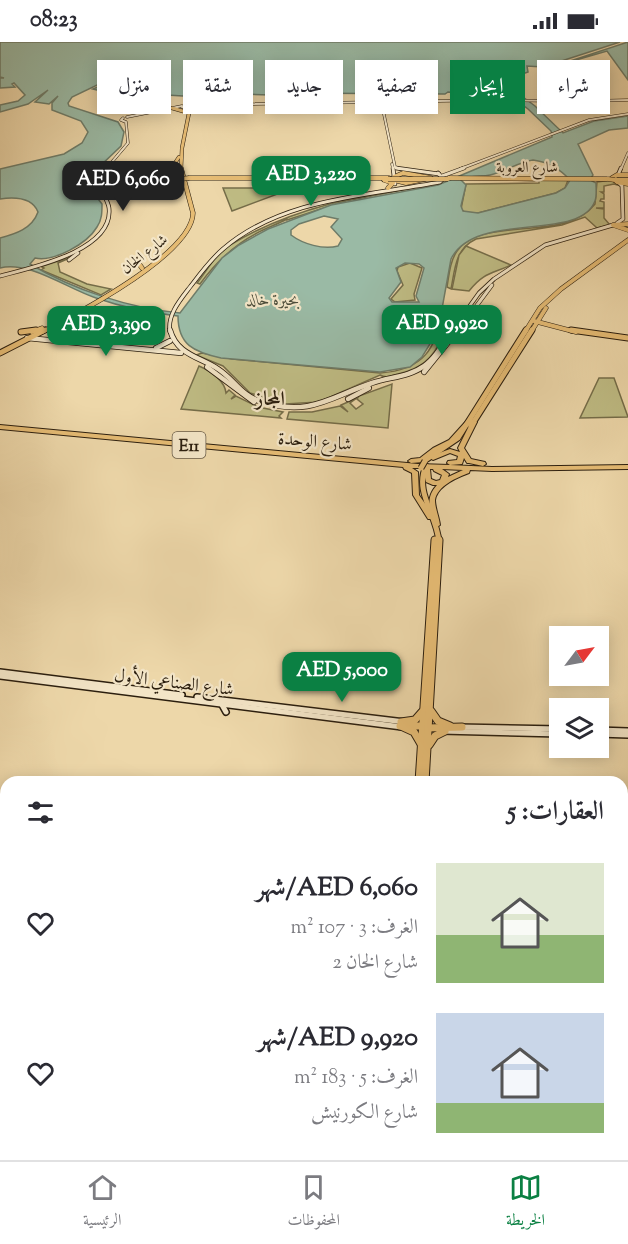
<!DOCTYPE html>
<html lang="ar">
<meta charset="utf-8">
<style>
:root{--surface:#fff;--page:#f2f2f3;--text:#2b2b33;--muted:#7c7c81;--line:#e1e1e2;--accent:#0b8043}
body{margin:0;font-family:"Sorts Mill Goudy",Amiri,serif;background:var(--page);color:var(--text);direction:rtl;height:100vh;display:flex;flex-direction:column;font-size:22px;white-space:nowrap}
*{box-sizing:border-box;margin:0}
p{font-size:20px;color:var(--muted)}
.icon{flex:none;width:33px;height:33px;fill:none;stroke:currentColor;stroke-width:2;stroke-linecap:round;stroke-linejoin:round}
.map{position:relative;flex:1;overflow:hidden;direction:ltr}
.side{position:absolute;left:0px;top:734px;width:628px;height:386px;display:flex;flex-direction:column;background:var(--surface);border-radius:18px 18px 0 0;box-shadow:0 3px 15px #0003;direction:rtl}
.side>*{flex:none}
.top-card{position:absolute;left:18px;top:18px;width:592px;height:54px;direction:rtl;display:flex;gap:12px}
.needle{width:39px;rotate:58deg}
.tools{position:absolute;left:549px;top:584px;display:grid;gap:12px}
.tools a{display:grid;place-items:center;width:60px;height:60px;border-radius:0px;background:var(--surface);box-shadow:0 3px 15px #0003;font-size:30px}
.price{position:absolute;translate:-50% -51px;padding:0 14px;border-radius:12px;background:var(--accent);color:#fff;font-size:20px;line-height:39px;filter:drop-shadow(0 2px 3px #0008)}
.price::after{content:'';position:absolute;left:50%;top:36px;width:18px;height:14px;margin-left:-9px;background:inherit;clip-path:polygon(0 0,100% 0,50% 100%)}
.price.active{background:#222;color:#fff}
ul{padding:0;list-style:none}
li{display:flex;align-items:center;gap:18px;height:150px;padding:0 24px}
li span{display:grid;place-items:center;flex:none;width:168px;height:120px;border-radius:0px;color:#555}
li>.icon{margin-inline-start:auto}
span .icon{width:72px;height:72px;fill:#fffc;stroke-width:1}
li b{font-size:26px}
h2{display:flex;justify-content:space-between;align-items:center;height:72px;padding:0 24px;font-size:26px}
.tag{padding:0 21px;border-radius:0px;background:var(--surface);box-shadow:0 3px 15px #0003;font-size:21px;line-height:54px}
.tag.active{background:var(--accent);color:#fff}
.status{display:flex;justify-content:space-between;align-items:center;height:42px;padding:0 30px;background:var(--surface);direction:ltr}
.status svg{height:16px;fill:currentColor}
.tab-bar{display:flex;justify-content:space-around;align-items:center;height:84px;border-top:2px solid var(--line);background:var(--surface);font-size:16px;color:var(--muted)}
.tab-bar a{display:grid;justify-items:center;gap:3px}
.tab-bar .active{color:var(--accent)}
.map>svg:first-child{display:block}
.green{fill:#bfbc84;stroke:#756d49;stroke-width:1.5}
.water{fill:#9abaa5;stroke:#6e7c69;stroke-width:1.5;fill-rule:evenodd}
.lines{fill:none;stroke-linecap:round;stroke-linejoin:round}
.secondary-far3-casing{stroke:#2b1e0e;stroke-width:3}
.secondary-far2-casing{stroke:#2b1e0e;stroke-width:4.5}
.secondary-far1-casing{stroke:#2b1e0e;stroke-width:6}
.secondary-casing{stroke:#2b1e0e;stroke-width:8}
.primary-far4-casing{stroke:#2b1e0e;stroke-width:4}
.primary-far3-casing{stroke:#2b1e0e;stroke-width:5}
.primary-far2-casing{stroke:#2b1e0e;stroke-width:7}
.primary-far1-casing{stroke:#2b1e0e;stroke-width:9}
.primary-casing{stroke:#2b1e0e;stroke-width:10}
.highway-casing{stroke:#2b1e0e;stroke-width:2}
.secondary-far3{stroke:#f3e5c7;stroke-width:2}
.secondary-far2{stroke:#f3e5c7;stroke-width:3}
.secondary-far1{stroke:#f3e5c7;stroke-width:4.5}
.secondary{stroke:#f3e5c7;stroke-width:5}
.primary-far4{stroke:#e6bc74;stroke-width:3}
.primary-far3{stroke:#e6bc74;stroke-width:4}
.primary-far2{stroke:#e6bc74;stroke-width:5}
.primary-far1{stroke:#e6bc74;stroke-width:7}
.primary{stroke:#e6bc74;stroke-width:8}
.highway{fill:#e6bc74;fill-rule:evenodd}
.primary-bridge-far1-casing{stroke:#2b1e0e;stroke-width:5;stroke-linecap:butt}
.primary-bridge-casing{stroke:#2b1e0e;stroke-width:7;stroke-linecap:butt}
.primary-bridge-far1{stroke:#e6bc74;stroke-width:4}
.primary-bridge{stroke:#e6bc74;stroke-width:5}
.labels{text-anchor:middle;stroke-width:4.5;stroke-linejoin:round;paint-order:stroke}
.far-street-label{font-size:15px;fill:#2b1e0e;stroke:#f3e5c7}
.far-water-label{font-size:16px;font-style:italic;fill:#4c4d3b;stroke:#f3e5c7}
.shield{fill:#f3e5c7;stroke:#675a46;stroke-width:1.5}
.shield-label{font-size:16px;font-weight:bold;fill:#2b1e0e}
.street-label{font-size:18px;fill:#2b1e0e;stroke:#f3e5c7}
.far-district-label{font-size:20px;font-weight:bold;fill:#2b1e0e;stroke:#f3e5c7}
</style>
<div class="status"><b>08:23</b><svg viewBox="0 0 49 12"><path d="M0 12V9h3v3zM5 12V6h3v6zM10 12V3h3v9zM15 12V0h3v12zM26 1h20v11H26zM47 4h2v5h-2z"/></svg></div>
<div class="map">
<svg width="628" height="1118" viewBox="0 0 628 1118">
<rect width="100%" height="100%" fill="#edd7a9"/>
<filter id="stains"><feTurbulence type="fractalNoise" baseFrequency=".00333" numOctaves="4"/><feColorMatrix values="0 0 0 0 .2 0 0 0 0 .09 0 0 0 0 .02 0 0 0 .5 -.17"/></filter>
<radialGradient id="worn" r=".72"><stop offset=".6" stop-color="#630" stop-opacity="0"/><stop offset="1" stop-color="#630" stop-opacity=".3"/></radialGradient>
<g class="green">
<polygon points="510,138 568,138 565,146 556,151 478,171 466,171 461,167 466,142 539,141 539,139"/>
<path d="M612,138L621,144L614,142L604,144V150H601L604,152V157H601L600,159L604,160V166H596L604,167V176L610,183L597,186L585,175L562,183L476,197C455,207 455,227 451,247L447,245C449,233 450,219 457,209C482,173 565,201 595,162L597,140Z"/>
<path d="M439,141L346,159L287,178V177C278,182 266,186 257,191C234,203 216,220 200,242L197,241C207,229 215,212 230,203C293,165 361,153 439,141Z"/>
<polygon points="223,146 280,146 283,150 232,169"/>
<path d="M466,204L511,223C492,232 484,230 469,249L452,247L459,213Z"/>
<polygon points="74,214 58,221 60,230 87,242 111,247 101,253 41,228 44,226 42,225 43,224"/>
<polygon points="410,221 422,226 414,252 415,258 395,260 391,257 403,243 397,229 398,225"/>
<path d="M443,267L440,294L442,295C433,318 419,327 398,332C392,333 387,337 380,333L319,360L285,362L250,351L223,324L196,313L202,311L232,317L380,331C424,328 436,307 443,267Z"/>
<path d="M199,324C213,330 225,340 226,351L229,348L235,353L231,357L236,354L258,365L283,370L279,374L281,376L181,367Z"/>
<polygon points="599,336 614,336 628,375 580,376"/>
<polygon points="392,342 388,386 287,377 289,370 312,370 340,364 348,370 341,363 357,356 350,361 356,367 363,362 357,357 359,354"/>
</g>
<g class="water">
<path d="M0,0H620L543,25L527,24L528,30L511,36L513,44L511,46L535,64L563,91L594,79L628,74V86L609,88L578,102L593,133L590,138L596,141C596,147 597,154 595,159C579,201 475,168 451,217L438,289L422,315L410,325L380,330L221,316C194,310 178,303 178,274C150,271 122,265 96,256C68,247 28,218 0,226V196C15,192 32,187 38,170C32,155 14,155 0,157V127L64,112L82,101L88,90L81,79L52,68V61L58,54L49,62L35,60L48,48L28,62L0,70V63L18,59L25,53L14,41L12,42L15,45L0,46V36H4L0,35ZM490,36L498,50L516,58L528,67L551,89L552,95L438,143L331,163L268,187L239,203L222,216L180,271C129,266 74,248 30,222L35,216C54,220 87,202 97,185C102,178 102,170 102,162L89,145L100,128L97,127L121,104L124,90L118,80L69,64L68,61L72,55L97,43L100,44L93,47L101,49L183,54L190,50L270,53L274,52L275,49L284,51L445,52L448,50L460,51L458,46L461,51L494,50L487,40ZM533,118C548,120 561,128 570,138L565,146L556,151L478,171L463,169L461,164L466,143L461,138C471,133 480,135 490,133C505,130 518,120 533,118ZM324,174L338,177L331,185L342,197L338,204C323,208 303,202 291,193V188L299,182ZM405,221L419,222L424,226L416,254L419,260H392L389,256L401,240L396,226Z"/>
<polygon points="628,0 628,38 607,9 569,20 568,25 554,30 560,41 563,42 559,42 553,30 566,25 567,20"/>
</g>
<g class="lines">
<g class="secondary-far3-casing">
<g id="secondary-far3">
<polyline points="385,61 382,63 395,125 400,127"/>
<polyline points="192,64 189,67 182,65 187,63 500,58 556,59 573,62"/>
<polyline points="580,64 574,62 569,64 577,66 590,59 628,58"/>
<polyline points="127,75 182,64"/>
<polyline points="392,122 393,127"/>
<polyline points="106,127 128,101 126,80 121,78 123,76"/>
<polyline points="460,127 589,78 628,72"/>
<polyline points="621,127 628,111"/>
</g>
</g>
<g class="secondary-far2-casing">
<g id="secondary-far2">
<polyline points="393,126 395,142"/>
<polyline points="396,126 439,132"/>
<polyline points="618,133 621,126"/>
<polyline points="442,134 464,126"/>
<polyline points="102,138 110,139 117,135 115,131 106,130"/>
<polyline points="617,181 623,177 622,144 619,141"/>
<polyline points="69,218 78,211"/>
<path d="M0,234C30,226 114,209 109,166C108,158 102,151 99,144L106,126"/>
<path d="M170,290C167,273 180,258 190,245C200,232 210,218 223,207C282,156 367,154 440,140L443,137L438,131"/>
<polyline points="451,290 479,251 494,237 545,203 613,183"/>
<polyline points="457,290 492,243"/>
</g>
</g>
<g class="secondary-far1-casing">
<g id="secondary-far1">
<path d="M170,288C177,313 200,315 218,327C235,338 240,353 262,360C310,375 330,355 372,341C389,335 409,335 424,324C436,316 444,300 452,288"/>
<polyline points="27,296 181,311"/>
<polyline points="156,306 170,299"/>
<polyline points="207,325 254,360"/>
<polyline points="424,330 458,288"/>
<polyline points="348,357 369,346"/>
</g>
</g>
<g class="secondary-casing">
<g id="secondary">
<polyline points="0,630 182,653"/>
<polyline points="0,634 402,685"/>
<polyline points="197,655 405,680"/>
<polyline points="221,661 226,670"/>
<polyline points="459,685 560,687"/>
<polyline points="598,688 628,689"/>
<polyline points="441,689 560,692"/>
<polyline points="598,692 628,693"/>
</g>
</g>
<g class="primary-far4-casing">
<g id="primary-far4">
<polyline points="172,66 186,70"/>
<polyline points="188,70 207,64"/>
<polyline points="164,127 175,121 179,115"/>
<polyline points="181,127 182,106 190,66"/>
</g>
</g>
<g class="primary-far3-casing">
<g id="primary-far3">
<polyline points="120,131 153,130 168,126"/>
<polyline points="628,133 617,133 612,136 617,140 628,142"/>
<polyline points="394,135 403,131 431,136"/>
<polyline points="189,136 389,136"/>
<polyline points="447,136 607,137"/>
<polyline points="160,138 153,133 160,129 173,129 177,135"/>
<polyline points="384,138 393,141 388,146"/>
<polyline points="394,138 406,141 425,137"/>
<polyline points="616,138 628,138"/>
<polyline points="112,139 173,138"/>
<polyline points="628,182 613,183 628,188"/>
<polyline points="137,219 142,226"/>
<polyline points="534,279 576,290"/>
<polyline points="32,290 42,286"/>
<path d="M42,290C77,272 192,212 193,171L181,126"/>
<polyline points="525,290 540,266 561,247 628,198"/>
<polyline points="531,290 546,266"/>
</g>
</g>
<g class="primary-far2-casing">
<g id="primary-far2">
<polyline points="571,288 628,296"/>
<polyline points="21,290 36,288"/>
<polyline points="0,311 45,288"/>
<polyline points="471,384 532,288"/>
<polyline points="427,417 458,396 526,288"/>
<path d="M426,424C414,450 437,473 439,500"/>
</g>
</g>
<g class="primary-far1-casing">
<g id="primary-far1">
<polyline points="431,669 438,679 450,684"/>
<polyline points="401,680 415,678 422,670"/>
<polyline points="400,684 426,684"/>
<polyline points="403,685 414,690 421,702"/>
<polyline points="427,686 462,685"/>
<polyline points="429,703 435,694 445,689"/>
<polyline points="419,740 435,498"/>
<polyline points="425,740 439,498"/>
</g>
</g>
<g class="primary-casing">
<g id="primary">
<polyline points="0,1087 6,1088"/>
<polyline points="0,1093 6,1094"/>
<polyline points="110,1113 137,1118"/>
<polyline points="148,1113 175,1118"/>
<polyline points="394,1113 394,1118"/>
<polyline points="407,1113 411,1118"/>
<polyline points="400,1118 401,1113"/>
</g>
</g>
<g class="highway-casing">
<path id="highway" d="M470,376L477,380L464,406L471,417L485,420L486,422L483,424L469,421H467L464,416L462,422L450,423L492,425L628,423V427L492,429L470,428L469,431C458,435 437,444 435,458C435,466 439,475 440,483L437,485L434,483L432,477H428L413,453L412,431L404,427L403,425L0,387V383L418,422L450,423L447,421L448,419L457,418L458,414L450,411L433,418L430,416L431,414L450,407L460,410L458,406L470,382L453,400L437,408L424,420L411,421L408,419L411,417L420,416L433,406L449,398L468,377ZM412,426H423L426,440L433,443H437C429,452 428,459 431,470L419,453L418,430ZM430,427H433L434,429L442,433L440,438L436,439L431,437ZM442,427L463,428L448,435L449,432Z"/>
</g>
<use href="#secondary-far3" class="secondary-far3"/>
<use href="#secondary-far2" class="secondary-far2"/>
<use href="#secondary-far1" class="secondary-far1"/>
<use href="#secondary" class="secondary"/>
<use href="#primary-far4" class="primary-far4"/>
<use href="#primary-far3" class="primary-far3"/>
<use href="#primary-far2" class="primary-far2"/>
<use href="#primary-far1" class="primary-far1"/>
<use href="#primary" class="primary"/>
<use href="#highway" class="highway"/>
<g class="primary-bridge-far1-casing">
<g id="primary-bridge-far1">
<polyline points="388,137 448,137"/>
<polyline points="608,137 615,138"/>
<polyline points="173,138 189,136"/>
</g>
</g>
<g class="primary-bridge-casing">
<polyline id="primary-bridge" points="421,426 425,419"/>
</g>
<use href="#primary-bridge-far1" class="primary-bridge-far1"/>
<use href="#primary-bridge" class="primary-bridge"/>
</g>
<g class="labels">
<g class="far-street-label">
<text x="527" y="130">شارع العروبة</text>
<text transform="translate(144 212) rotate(-38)" y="5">شارع الخان</text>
</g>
<g class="far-water-label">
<text x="273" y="263">بحيرة خالد</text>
</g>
<rect class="shield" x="172.5" y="390" width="33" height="26" rx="4.5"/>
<g class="shield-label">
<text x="189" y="409">E11</text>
</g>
<g class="street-label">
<text transform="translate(315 399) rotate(5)" y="6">شارع الوحدة</text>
<text transform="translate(174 640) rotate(7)" y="6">شارع الصناعي الأول</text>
</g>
<g class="far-district-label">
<text x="270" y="363">المجاز</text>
</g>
</g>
<rect width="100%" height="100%" filter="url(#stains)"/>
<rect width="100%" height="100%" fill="url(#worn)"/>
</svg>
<div class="tools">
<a><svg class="needle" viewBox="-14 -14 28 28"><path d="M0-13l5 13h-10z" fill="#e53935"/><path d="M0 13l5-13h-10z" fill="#7c7c81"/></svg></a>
<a><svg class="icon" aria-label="layers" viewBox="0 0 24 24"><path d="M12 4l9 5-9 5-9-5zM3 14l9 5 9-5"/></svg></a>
</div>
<b class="price" style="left:311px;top:165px">AED 3,220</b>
<b class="price active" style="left:123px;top:170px">AED 6,060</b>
<b class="price" style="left:442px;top:314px">AED 9,920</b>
<b class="price" style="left:106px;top:315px">AED 3,390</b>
<b class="price" style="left:342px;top:661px">AED 5,000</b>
<div class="top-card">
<a class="tag">شراء</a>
<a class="tag active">إيجار</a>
<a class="tag">تصفية</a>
<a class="tag">جديد</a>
<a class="tag">شقة</a>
<a class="tag">منزل</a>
</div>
<section class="side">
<h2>العقارات: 5<svg class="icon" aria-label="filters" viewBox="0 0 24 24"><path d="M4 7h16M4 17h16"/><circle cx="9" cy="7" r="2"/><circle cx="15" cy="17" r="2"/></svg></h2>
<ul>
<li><span style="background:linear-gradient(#dfe7d0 60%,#8fb573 0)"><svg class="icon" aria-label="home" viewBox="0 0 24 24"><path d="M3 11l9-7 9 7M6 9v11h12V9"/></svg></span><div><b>AED 6,060/شهر</b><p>الغرف: 3 · 107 m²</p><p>شارع الخان 2</p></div><svg class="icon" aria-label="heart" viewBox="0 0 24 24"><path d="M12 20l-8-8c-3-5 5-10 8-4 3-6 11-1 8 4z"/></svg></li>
<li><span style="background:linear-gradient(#c9d6e8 75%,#8fb573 0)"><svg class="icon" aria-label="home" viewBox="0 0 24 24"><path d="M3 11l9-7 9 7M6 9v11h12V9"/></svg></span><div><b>AED 9,920/شهر</b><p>الغرف: 5 · 183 m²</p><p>شارع الكورنيش</p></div><svg class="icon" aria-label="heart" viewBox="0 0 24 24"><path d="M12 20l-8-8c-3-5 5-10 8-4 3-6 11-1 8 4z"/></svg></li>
</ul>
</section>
</div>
<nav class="tab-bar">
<a class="active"><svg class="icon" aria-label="map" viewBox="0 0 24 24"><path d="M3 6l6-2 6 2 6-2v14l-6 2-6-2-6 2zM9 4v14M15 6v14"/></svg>الخريطة</a>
<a><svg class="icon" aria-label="saved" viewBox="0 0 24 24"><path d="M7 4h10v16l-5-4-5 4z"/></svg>المحفوظات</a>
<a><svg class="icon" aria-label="home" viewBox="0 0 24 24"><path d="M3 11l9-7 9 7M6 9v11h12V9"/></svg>الرئيسية</a>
</nav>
